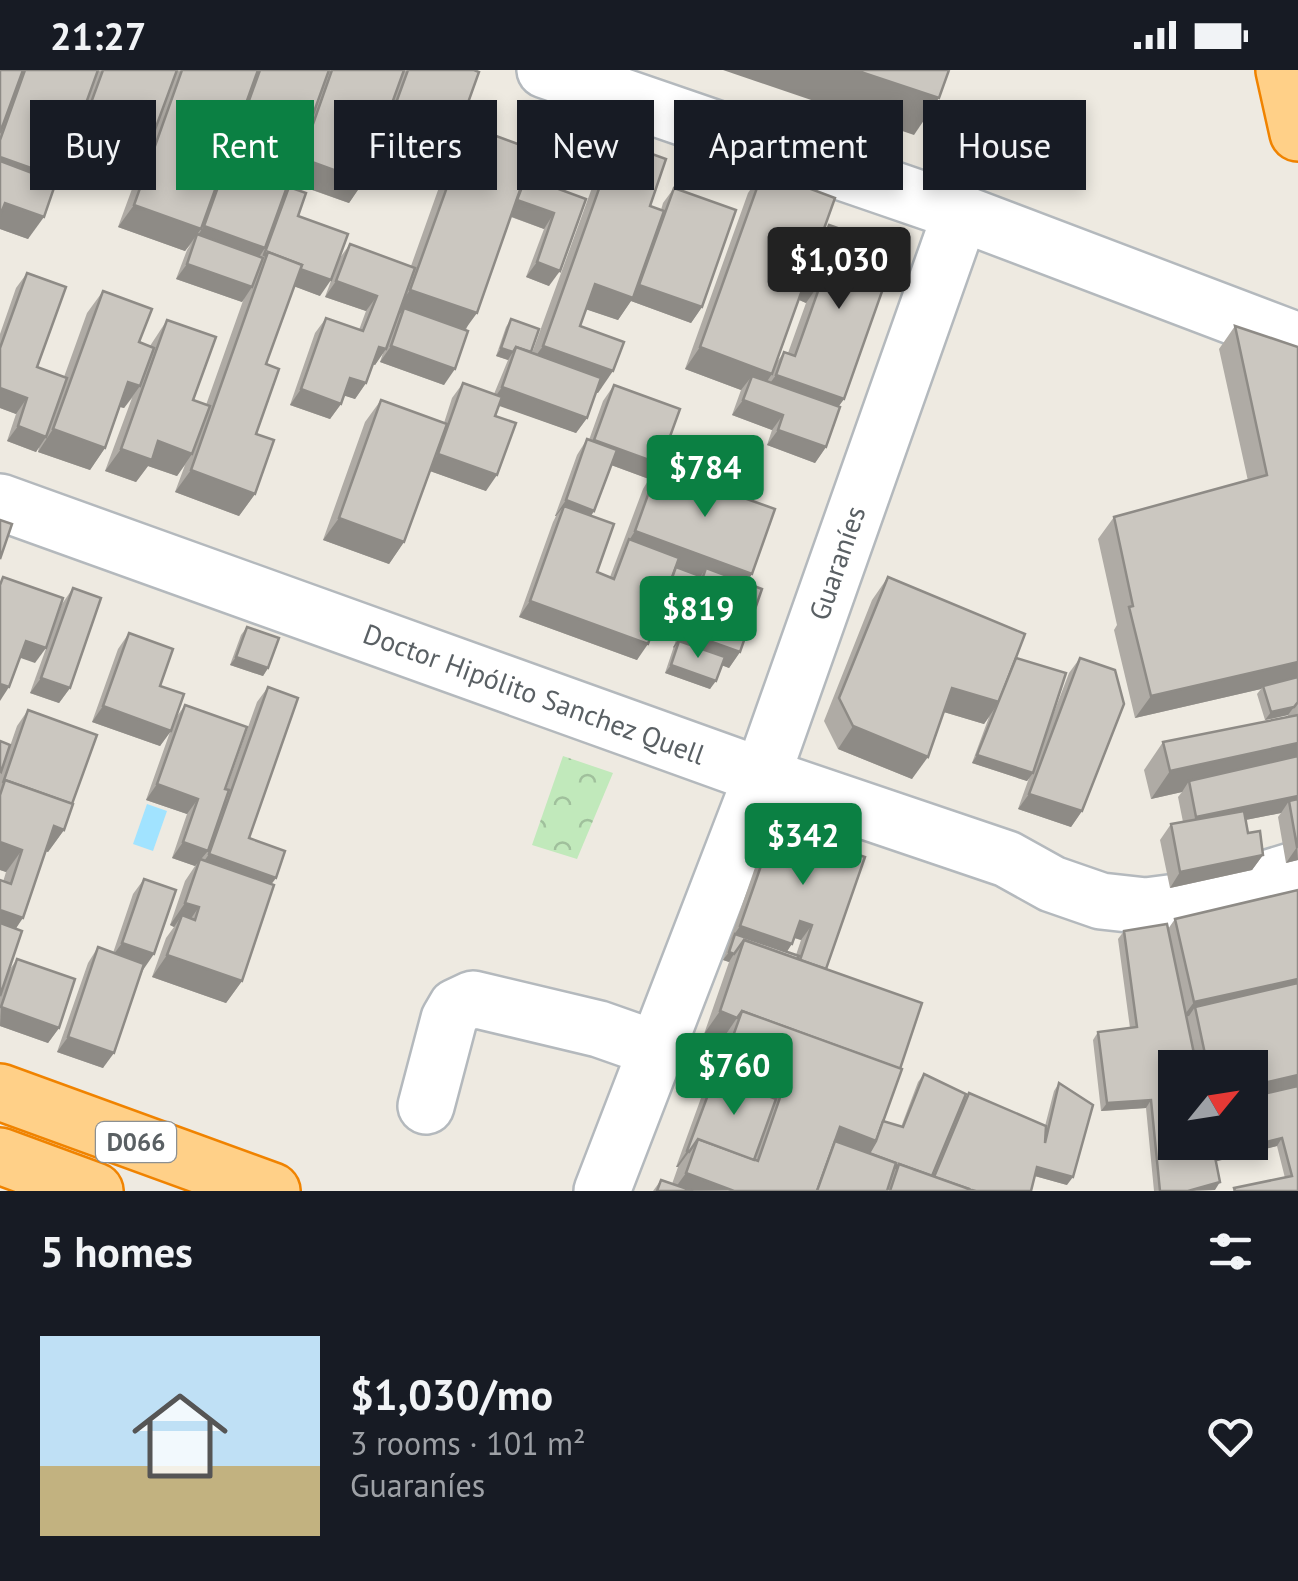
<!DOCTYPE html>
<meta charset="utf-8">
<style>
:root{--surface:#171b24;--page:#242831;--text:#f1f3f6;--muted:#9ea1a6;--accent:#0b8043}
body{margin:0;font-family:"PT Sans",sans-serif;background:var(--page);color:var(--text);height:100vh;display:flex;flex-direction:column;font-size:38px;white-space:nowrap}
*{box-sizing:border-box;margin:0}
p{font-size:32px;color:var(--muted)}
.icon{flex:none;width:55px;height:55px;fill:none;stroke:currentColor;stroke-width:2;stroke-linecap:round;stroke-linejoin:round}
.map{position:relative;height:1121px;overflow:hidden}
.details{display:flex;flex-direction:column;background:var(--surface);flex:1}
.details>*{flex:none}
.banner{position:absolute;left:30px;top:30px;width:1240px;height:90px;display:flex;gap:20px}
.needle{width:65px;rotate:60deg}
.tools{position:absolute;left:1158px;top:980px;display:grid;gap:20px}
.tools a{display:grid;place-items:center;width:110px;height:110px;border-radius:0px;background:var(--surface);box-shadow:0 5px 15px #0003;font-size:50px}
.price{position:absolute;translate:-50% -85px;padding:0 22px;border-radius:10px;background:var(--accent);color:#fff;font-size:32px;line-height:65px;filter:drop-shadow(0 2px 5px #0008)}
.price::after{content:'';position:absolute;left:50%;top:60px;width:30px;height:22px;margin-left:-15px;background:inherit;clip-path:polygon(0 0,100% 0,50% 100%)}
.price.current{background:#222;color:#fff}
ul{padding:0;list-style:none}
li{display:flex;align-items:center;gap:30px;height:250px;padding:0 40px}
li span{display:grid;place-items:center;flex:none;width:280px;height:200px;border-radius:0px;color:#555}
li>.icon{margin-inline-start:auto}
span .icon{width:120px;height:120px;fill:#fffc;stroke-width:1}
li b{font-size:42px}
h2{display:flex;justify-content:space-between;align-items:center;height:120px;padding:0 40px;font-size:42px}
.pill{padding:0 35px;border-radius:0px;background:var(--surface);box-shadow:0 5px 15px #0003;font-size:35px;line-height:90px}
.pill.current{background:var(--accent);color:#fff}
.status{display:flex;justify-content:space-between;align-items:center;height:70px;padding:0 50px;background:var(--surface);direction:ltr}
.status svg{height:28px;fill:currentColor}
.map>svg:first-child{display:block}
.park{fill:url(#park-crowns)}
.water{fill:#a1e3ff}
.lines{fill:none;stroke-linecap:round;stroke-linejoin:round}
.minor-casing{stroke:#b4b9bd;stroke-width:60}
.highway-casing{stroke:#f08300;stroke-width:60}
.minor{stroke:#fff;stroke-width:55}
.highway{stroke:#ffd088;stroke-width:55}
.wall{fill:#afaba5;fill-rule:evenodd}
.shaded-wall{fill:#8e8b86}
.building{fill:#cbc7c0;stroke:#8e8b86;stroke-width:2.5}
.labels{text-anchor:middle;stroke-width:8;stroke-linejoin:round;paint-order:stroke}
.shield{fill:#fff;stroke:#8c9092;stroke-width:2.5}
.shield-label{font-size:25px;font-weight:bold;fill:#5a6064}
.street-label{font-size:28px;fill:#5a6064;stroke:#fff}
</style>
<div class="status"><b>21:27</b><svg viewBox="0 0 49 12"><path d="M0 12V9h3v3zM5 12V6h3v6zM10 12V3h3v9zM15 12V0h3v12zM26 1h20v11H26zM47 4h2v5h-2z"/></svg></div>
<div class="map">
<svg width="1298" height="1121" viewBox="0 0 1298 1121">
<defs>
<pattern id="park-crowns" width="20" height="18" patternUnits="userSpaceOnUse" patternTransform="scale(2.5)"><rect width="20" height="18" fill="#c1e9bb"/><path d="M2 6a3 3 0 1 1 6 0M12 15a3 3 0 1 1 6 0" fill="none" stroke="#a0c09c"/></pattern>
</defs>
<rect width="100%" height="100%" fill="#eeeae1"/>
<polygon class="park" points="563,686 613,703 577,789 532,775"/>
<polygon class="water" points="147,734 167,741 153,781 133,774"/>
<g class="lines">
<g class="minor-casing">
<g id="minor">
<polyline points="545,0 961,143 1298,271"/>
<polyline points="0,432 762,706 1007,789 1052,814 1101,831 1146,836 1200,829 1298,799"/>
<polyline points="426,1036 449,949 456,937 473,929 599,959 656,979"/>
<polyline points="602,1121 762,706 961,143"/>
</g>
</g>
<g class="highway-casing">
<g id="highway">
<polyline points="1284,0 1298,63"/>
<polyline points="0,1022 272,1121"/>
<polyline points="0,1086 95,1121"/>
</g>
</g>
<use href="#minor" class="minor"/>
<use href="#highway" class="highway"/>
</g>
<g class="wall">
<polygon points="0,0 474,0 434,112 372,90 364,111 349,133 289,112 286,121 298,146 320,226 294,216 266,294 256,364 255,424 239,446 175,422 185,395 177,406 148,396 136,412 105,401 132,328 124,338 120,337 105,378 90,400 38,382 39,376 36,382 7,371 16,344 0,338 0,264 16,218 27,203 37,297 64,307 87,243 103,221 139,272 150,276 167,250 193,330 206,335 244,228 242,232 176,209 187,180 191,174 185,181 118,157 143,89 131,106 68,83 59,108 28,169 0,159"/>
<polygon points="547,42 571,109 563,120 549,216 526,207 544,159 511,147 444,315 380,292 383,283 375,295 373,294 366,313 355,329 344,325 341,334 330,349 290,335 315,263 326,248 359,260 366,241 325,227 339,189 350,174 411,196 453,78 469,56 529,78 536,58"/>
<polygon points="616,71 650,136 661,140 663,133 674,118 702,237 691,253 631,231 618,250 586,239 580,256 598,323 596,323 587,348 576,363 499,335 495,346 486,421 430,401 404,472 389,494 323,470 365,352 381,330 444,353 452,328 463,313 494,324 508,290 496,286 506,257 511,249 530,282 532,283 601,93"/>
<path d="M763,101L822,165L829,155L844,329L838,337L826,377L815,393L767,375L772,360L732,345L741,320L685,299L748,123ZM799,230L806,233L788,283L784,282L777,292Z"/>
<polygon points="1235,256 1298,277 1298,790 1286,793 1278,747 1281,743 1245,750 1248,763 1263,785 1252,800 1170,818 1160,770 1171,754 1183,752 1178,727 1182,722 1151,729 1144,700 1163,672 1287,647 1288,645 1265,650 1257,624 1261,619 1135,648 1114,560 1117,555 1098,469 1114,447 1248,411 1219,279"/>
<path d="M614,315L660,394L658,397L752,504L746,513L740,582L729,598L722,595L710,619L665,603L683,549L681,552L659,544L637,590L519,547L553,452L556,446H555L577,385L587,369L589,370L603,331ZM611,395L649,409L643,419L610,507L597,502L591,446L594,441Z"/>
<polygon points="888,507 1016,588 1043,671 1069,603 1080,588 1082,741 1071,757 1018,739 1029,708 1027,711 972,693 989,647 984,654 944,642 912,709 838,679 824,651 872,530"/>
<polygon points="73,518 70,618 59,633 30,623 62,534"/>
<polygon points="247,557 268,598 263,606 230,595 241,565"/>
<polygon points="129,563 160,616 175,649 185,635 226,719 257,632 268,617 249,768 271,814 242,911 226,933 152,907 166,868 174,857 170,855 185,811 195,796 172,788 187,744 146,730 170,662 160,676 92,652 118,579"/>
<polygon points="28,640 64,760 48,782 46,781 16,859 8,902 17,889 59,958 48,973 0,956 0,810 3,812 6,802 0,800 0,671 1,702 17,656"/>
<path d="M779,744L827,774L826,899L883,1051L901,1057L918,1012L924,1004L964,1030L969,1023L1045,1056L1054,1021L1059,1013L1067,1115L1035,1106L1031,1121H653L661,1110L672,1114L678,1097H676L722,970L704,964L729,892L723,890L768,760ZM794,868L801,870L796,885L787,882Z"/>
<polygon points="144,809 143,900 103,998 57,982 88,893 98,877 113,883 133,824"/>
<path d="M1298,820V1121H1233L1234,1118L1285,1108L1277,1076L1216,1091L1215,1120L1154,1121L1146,1038L1101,1041L1093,970L1098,962L1130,958L1118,869L1124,861L1168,859L1175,849ZM1175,998H1250V1072H1175Z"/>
</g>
<g class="shaded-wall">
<polygon points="723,0 855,0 939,28 914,65"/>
<polygon points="81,60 146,84 131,106 66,82"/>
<polygon points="381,74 445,97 434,112 370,89"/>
<polygon points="0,87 59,108 44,130 0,115"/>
<polygon points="301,88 364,111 349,133 285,110"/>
<polygon points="529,94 571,109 560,124 524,111"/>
<polygon points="517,130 554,143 544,159 507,145"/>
<polygon points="5,133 44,147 28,169 0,159 0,139"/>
<polygon points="134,135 201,159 185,181 118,157"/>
<polygon points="204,156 265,178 250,201 196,168"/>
<polygon points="267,186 331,210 320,226 261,204"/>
<polygon points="537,192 560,201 549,216 526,207"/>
<polygon points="187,194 252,217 242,232 176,209"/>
<polygon points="811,206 822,210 806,233 795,228"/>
<polygon points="336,211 377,226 366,241 325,227"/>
<polygon points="595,214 630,227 639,215 702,237 691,253 631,231 618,250 579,237"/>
<polygon points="410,220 477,243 461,265 404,238 400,244 395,242"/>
<polygon points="391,276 455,299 444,315 380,292"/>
<polygon points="543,276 613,301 598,323 527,298"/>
<polygon points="379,277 386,279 375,295 368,292"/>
<polygon points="700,277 772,304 757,326 752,306 741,320 685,299"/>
<polygon points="501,278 513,282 508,290 496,286"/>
<polygon points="776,305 844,329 828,351 760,327"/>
<polygon points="350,308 366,313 355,329 339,324"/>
<polygon points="128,312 140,316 124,338 113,335"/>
<polygon points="502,317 587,348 576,363 491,333"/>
<polygon points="0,318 27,328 16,344 0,338"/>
<polygon points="301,319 341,334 330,349 290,335"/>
<polygon points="743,330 783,345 772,360 732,345"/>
<polygon points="18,356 46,367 36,382 7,371"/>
<polygon points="53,359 105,378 90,400 38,382"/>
<polygon points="778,360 826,377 815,393 767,375"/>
<polygon points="594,370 660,394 649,409 584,385"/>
<polygon points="158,371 192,384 177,406 148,396 136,412 105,401 121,379"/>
<polygon points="438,384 497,405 486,421 427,400"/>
<polygon points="191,400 255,424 239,446 175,422"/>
<polygon points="566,430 594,441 584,456 564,436 556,446 555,446"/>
<polygon points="339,448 404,472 389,494 323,470"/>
<polygon points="635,461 752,504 736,526 706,498 697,512 628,472"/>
<polygon points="530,531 648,574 637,590 519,547"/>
<polygon points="661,535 686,544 681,552 655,543"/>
<polygon points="684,562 740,582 729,598 676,578 679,571 674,578 673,577"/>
<polygon points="26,571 46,578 35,593 15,586"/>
<polygon points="236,587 268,598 263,606 230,595"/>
<polygon points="1298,592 1298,611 1263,616 1261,619 1135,648 1151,626"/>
<polygon points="671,595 716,611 710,619 665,603"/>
<polygon points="41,608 70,618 59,633 30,623"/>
<polygon points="0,614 9,617 0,631"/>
<polygon points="952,618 999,632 984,654 937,640"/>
<polygon points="103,636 171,661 160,676 92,652"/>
<polygon points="1294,637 1288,645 1265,650 1271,642"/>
<polygon points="853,656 928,687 912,709 838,679"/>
<polygon points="1298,673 1298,696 1189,711 1182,722 1151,729 1170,701"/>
<polygon points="977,685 1033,703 1027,711 972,693"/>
<polygon points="157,714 198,729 187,744 146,730"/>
<polygon points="1029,724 1082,741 1071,757 1018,739"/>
<polygon points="1298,726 1298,739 1289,731 1281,743 1185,762 1196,747"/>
<polygon points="54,756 64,760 48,782 39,779"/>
<polygon points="0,772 22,780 6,802 0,800"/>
<polygon points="183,772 208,781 195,796 172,788"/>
<polygon points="1297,777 1298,790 1286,793"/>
<polygon points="209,784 276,808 265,823 198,800"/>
<polygon points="1263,785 1252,800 1170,818 1180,802"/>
<polygon points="185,833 199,837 183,860 182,845 174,857 170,855"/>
<polygon points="0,840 23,848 8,870 0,867"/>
<polygon points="800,851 812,855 801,870 789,866"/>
<polygon points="740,856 792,874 781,890 744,870 735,864 729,872"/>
<polygon points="122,873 154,884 143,900 111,888"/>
<polygon points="729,882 734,884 729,892 723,890"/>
<polygon points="167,885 242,911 226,933 152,907"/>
<polygon points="1298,909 1298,922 1195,937 1189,946 1183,947 1194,932"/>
<polygon points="1,937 59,958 48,973 0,956"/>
<polygon points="720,941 737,948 722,970 704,964"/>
<polygon points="68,967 114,983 103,998 57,982"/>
<polygon points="723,994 784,1016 765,1044 715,1006"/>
<polygon points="1298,1005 1298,1018 1250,1029 1250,1016"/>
<polygon points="1151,1030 1146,1038 1101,1041 1107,1033"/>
<polygon points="840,1057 876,1071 857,1099 825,1087"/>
<polygon points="1282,1068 1277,1076 1214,1092 1220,1084"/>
<polygon points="687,1081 689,1082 678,1097 676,1097"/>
<polygon points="1037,1097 1073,1107 1067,1115 1031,1105"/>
<polygon points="686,1103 735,1120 673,1121"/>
<polygon points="1220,1112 1215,1120 1188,1121"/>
</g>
<g class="building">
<polygon points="0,0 23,0 0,63"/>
<polygon points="25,0 98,0 59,108 0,87 0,70"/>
<polygon points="103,0 177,0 146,84 81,60"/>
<polygon points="182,0 258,0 201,159 134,135"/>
<polygon points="260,0 329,0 265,178 204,156"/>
<polygon points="332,0 404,0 364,111 301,88"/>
<polygon points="408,0 474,0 479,2 445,97 381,74"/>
<polygon points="855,0 949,0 939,28"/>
<polygon points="547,42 590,57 571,109 530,94"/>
<polygon points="469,56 534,80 477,243 410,220"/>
<polygon points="616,71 666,89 650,136 664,141 633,228 595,214 580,256 624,272 613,301 543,276"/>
<polygon points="0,91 56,112 44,147 5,133 0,146"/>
<polygon points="763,101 835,128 772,304 700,277"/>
<polygon points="526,107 586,129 560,201 537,192 554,143 517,130"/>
<polygon points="289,117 306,123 298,146 348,164 331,210 300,199 302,195 268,182 266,186 264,185"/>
<polygon points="674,118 736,140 702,237 639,215"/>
<polygon points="829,155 897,179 844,329 776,305 784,282 795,286 822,210 811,206"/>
<polygon points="197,164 263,188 252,217 187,194"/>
<polygon points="350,174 415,198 386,279 379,277 366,313 350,308 341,334 301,319 326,248 363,261 377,226 336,211"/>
<polygon points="268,182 302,195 266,294 279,299 256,364 274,370 255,424 191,400"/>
<polygon points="27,203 66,217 37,297 67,308 46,367 18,356 27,328 0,318 0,278"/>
<polygon points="103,221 152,239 139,272 154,278 140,316 128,312 105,378 53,359"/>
<polygon points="404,238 468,261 455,299 391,276"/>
<polygon points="511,249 539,259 531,282 516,277 513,282 501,278"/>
<polygon points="167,250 216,267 193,330 210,336 192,384 158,371 152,390 121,379"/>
<polygon points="1235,256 1298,277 1298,592 1151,626 1129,537 1133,536 1114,447 1267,405"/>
<polygon points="516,277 601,308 587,348 502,317"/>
<polygon points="752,306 840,337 826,377 778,360 783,345 743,330"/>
<polygon points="463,313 502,327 495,346 516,353 497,405 438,384"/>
<polygon points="614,315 680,339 660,394 594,370"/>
<polygon points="381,330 447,354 404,472 339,448"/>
<polygon points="587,369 617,380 594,441 566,430"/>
<polygon points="658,397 775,439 752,504 635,461"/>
<polygon points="564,436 614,454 597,502 614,509 629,469 679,488 648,574 530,531"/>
<polygon points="0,450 12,454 0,489"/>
<polygon points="676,497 700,506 686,544 662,535"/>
<polygon points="706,498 762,519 740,582 684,562"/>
<polygon points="3,507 63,528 46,578 26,571 9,617 0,614 0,515"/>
<polygon points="888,507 1025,564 999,632 952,618 928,687 853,656 839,628"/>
<polygon points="73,518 101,528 70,618 41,608"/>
<polygon points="247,557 279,568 268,598 236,587"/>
<polygon points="129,563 173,579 160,616 184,624 171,661 103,636"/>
<polygon points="679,571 725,587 716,611 671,595"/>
<polygon points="1016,588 1066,603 1033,703 977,685"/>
<polygon points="1080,588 1115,600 1124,634 1082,741 1029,724"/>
<polygon points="1298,607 1298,632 1294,637 1271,642 1263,616"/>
<polygon points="268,617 298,628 249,768 285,781 276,808 209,784"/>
<polygon points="185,635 247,657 225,719 229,720 208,781 183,772 198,729 157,714"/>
<polygon points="28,640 97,665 72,734 5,710 3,713"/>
<polygon points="1298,645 1298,673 1170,701 1163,672"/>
<polygon points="0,671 10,675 1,702 0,701"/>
<polygon points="1298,686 1298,726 1196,747 1189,711"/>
<polygon points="5,710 73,734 64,760 54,756 23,848 0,840 0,810 11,814 22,780 0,772 0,725"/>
<polygon points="1298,729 1298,777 1297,777 1289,731"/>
<polygon points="1244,741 1248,763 1260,761 1263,785 1180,802 1171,754"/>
<polygon points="779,744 831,762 827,774 865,787 826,899 800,890 812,855 800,851 792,874 740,856"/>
<polygon points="200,789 274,815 242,911 167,885 182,845 195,850 199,837 185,833"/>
<polygon points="144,809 176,820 154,884 122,873"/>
<polygon points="1298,820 1298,909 1194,932 1175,849"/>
<polygon points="0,853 22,861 0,926"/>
<polygon points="1167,854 1197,998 1175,998 1175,1072 1212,1072 1220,1112 1188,1121 1160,1121 1151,1030 1107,1033 1098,962 1137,957 1124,861"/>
<polygon points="735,864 799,886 797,889 744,870 734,884 729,882"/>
<polygon points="744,870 922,933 900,999 742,941 737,948 720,941"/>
<polygon points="98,877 144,894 114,983 68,967"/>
<polygon points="17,889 75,909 59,958 1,937"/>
<polygon points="1298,913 1298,1005 1250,1016 1250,998 1208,998 1195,937"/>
<polygon points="742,941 902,999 876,1071 840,1057 817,1121 734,1121 686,1103 698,1069 758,1091 784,1016 723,994"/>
<polygon points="924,1004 966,1024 932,1106 899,1094 896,1098 895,1098 896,1093 869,1083 876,1071 883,1051 903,1057"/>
<polygon points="715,1006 776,1029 754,1090 698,1069 689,1082 687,1081"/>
<polygon points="1059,1013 1093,1035 1073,1107 1037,1097 1031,1121 976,1121 972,1120 968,1121 969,1119 934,1107 969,1023 1046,1056 1045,1073"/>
<polygon points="1298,1016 1298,1121 1235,1121 1234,1118 1292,1106 1282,1068 1220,1084 1218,1072 1250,1072 1250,1027"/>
<polygon points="835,1071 896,1093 887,1121 817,1121"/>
<polygon points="899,1094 969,1119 968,1121 890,1121"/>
<polygon points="661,1110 693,1121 657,1121"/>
</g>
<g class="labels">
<rect class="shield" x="96" y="1052" width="80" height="40" rx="8"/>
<g class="shield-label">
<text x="136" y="1081">D066</text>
</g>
<g class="street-label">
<text transform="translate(837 493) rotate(-71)" y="10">Guaraníes</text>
<text transform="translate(534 624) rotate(20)" y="10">Doctor Hipólito Sanchez Quell</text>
</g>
</g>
</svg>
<div class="tools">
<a><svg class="needle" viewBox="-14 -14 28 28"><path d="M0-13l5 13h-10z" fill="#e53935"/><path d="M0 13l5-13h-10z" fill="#9ea1a6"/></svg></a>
</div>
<b class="price current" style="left:839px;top:242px">$1,030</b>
<b class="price" style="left:705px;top:450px">$784</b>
<b class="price" style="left:698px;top:591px">$819</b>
<b class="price" style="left:803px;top:818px">$342</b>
<b class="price" style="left:734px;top:1048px">$760</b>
<div class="banner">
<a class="pill">Buy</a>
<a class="pill current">Rent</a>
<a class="pill">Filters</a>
<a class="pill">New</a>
<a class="pill">Apartment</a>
<a class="pill">House</a>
</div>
</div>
<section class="details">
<h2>5 homes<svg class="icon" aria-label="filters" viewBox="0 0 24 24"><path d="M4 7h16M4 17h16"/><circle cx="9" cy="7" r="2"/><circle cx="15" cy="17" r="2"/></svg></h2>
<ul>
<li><span style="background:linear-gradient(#bfe0f5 65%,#c2b280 0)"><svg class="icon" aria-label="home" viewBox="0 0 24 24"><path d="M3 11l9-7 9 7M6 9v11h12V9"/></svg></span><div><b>$1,030/mo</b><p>3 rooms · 101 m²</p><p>Guaraníes</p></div><svg class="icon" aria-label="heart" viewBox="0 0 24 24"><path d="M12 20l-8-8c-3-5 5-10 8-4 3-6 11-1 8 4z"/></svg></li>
</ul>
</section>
